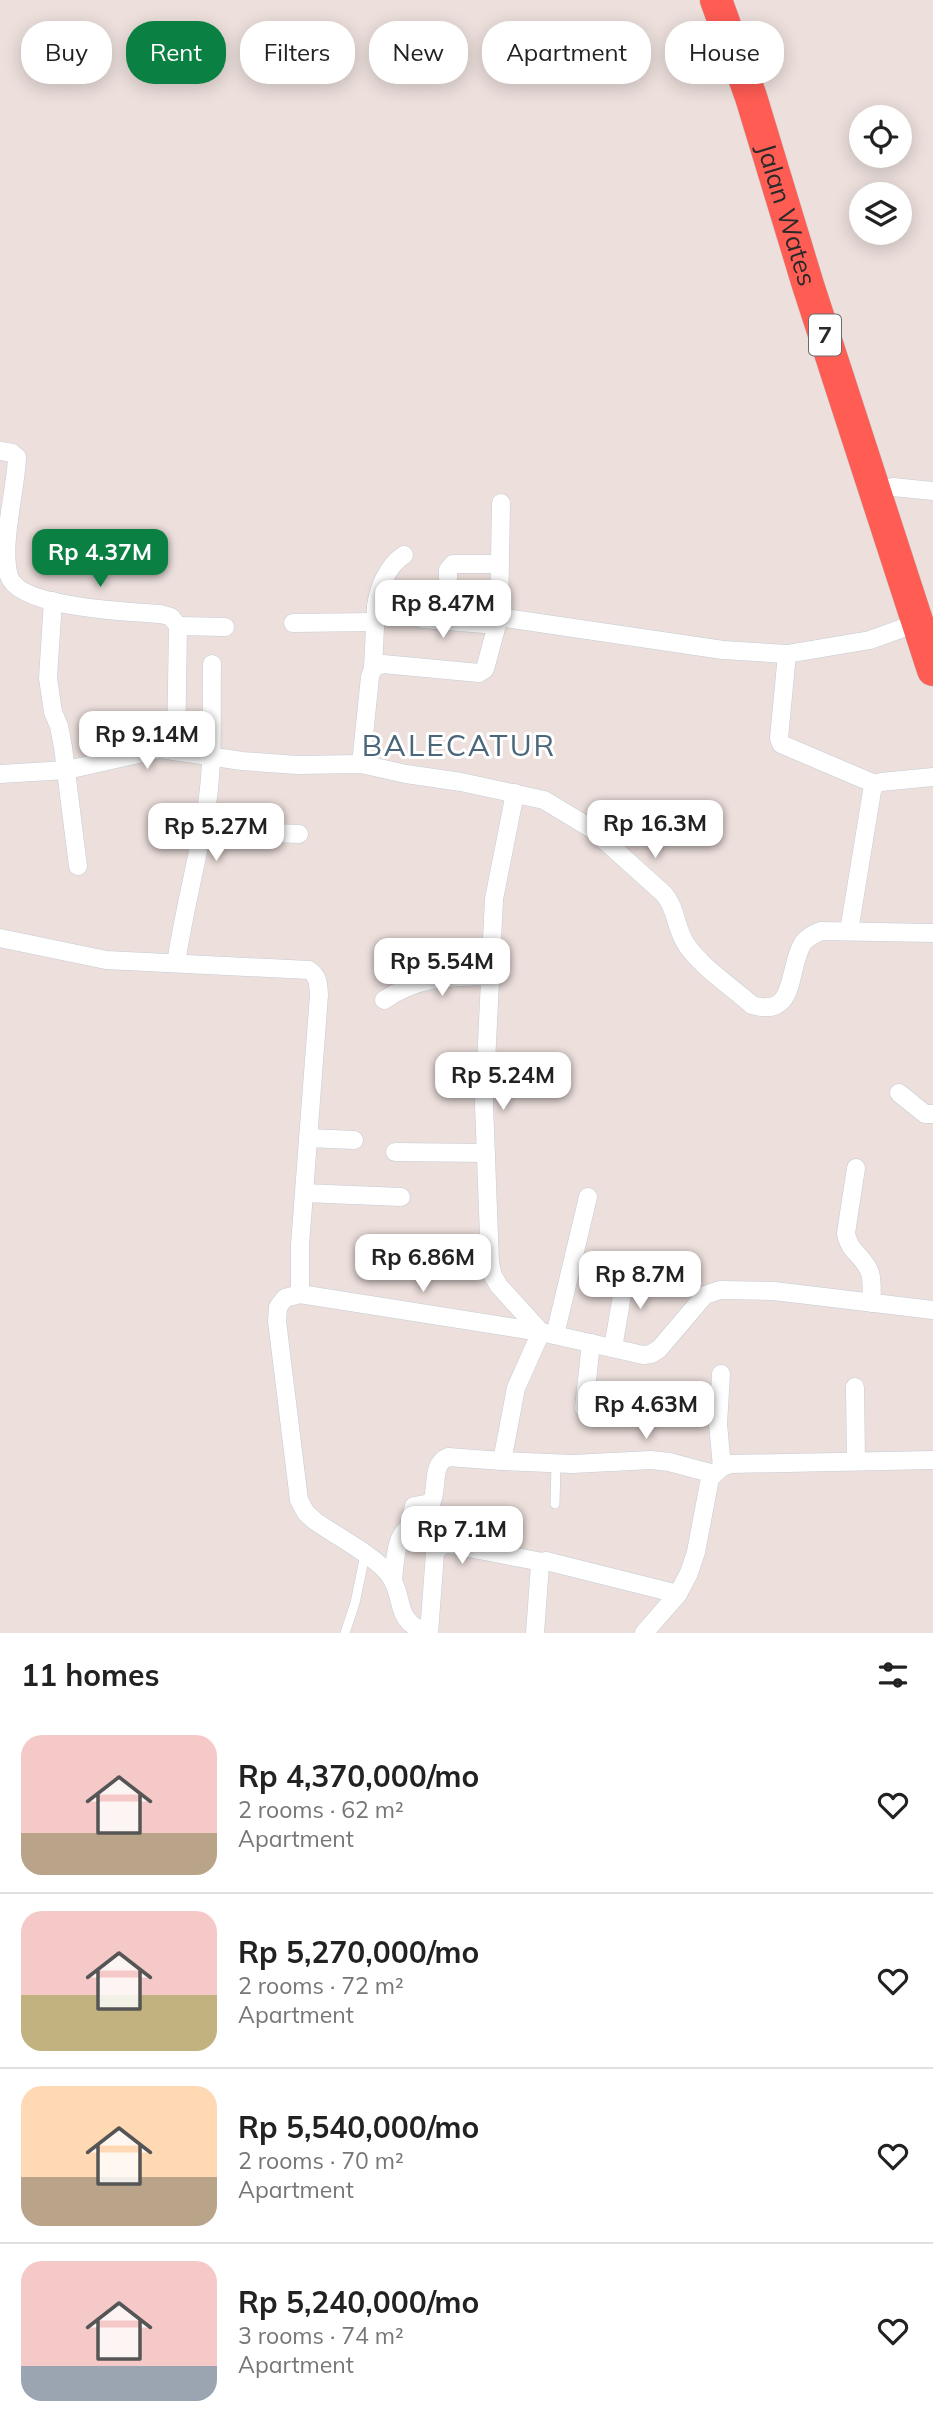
<!DOCTYPE html>
<meta charset="utf-8">
<style>
:root{--surface:#fff;--page:#f2f2f2;--text:#222;--muted:#767676;--line:#e0e0e0;--accent:#0b8043}
body{margin:0;font-family:Mulish,sans-serif;background:var(--page);color:var(--text);height:100vh;display:flex;flex-direction:column;font-size:26px;white-space:nowrap}
*{box-sizing:border-box;margin:0}
p{font-size:23px;color:var(--muted)}
.icon{flex:none;width:38px;height:38px;fill:none;stroke:currentColor;stroke-width:2;stroke-linecap:round;stroke-linejoin:round}
.map{position:relative;height:1633px;overflow:hidden}
.panel{display:flex;flex-direction:column;background:var(--surface);flex:1}
.panel>*{flex:none}
.top-card{position:absolute;left:21px;top:21px;width:892px;height:63px;display:flex;gap:14px}
.tools{position:absolute;left:849px;top:105px;display:grid;gap:14px}
.tools a{display:grid;place-items:center;width:63px;height:63px;border-radius:50%;background:var(--surface);box-shadow:0 4px 18px #0003;font-size:35px}
.price{position:absolute;translate:-50% -60px;padding:0 16px;border-radius:14px;background:#fff;color:#222;font-size:23px;line-height:46px;filter:drop-shadow(0 2px 4px #0008)}
.price::after{content:'';position:absolute;left:50%;top:42px;width:21px;height:16px;margin-left:-10px;background:inherit;clip-path:polygon(0 0,100% 0,50% 100%)}
.price.on{background:var(--accent);color:#fff}
ul{padding:0;list-style:none}
li{display:flex;align-items:center;gap:21px;height:175px;padding:0 21px}
li+li{border-top:2px solid var(--line)}
li span{display:grid;place-items:center;flex:none;width:196px;height:140px;border-radius:21px;color:#555}
li>.icon{margin-inline-start:auto}
span .icon{width:84px;height:84px;fill:#fffc;stroke-width:1}
li b{font-size:30px}
h2{display:flex;justify-content:space-between;align-items:center;height:84px;padding:0 21px;font-size:30px}
.pill{padding:0 24px;border-radius:28px;background:var(--surface);box-shadow:0 4px 18px #0003;font-size:24px;line-height:63px}
.pill.on{background:var(--accent);color:#fff}
.map>svg:first-child{display:block}
.lines{fill:none;stroke-linecap:round;stroke-linejoin:round}
.lane-casing{stroke:#c4cdd4;stroke-width:10}
.street-casing{stroke:#c4cdd4;stroke-width:19}
.highway-casing{stroke:#c3c3c3;stroke-width:33}
.lane{stroke:#fff;stroke-width:9}
.street{stroke:#fff;stroke-width:18}
.highway{stroke:#ff5c54;stroke-width:32}
.labels{text-anchor:middle;stroke-width:6;stroke-linejoin:round;paint-order:stroke}
.shield{fill:#fff;stroke:#6a6a6a;stroke-width:2}
.shield-label{font-size:24px;font-weight:bold;fill:#2a2a2a}
.street-label{font-size:26px;fill:#2a2a2a;stroke:#fff}
.quarter-label{font-size:30px;letter-spacing:2px;fill:#4a667b;stroke:#fff}
</style>
<div class="map">
<svg width="933" height="1633" viewBox="0 0 933 1633">
<rect width="100%" height="100%" fill="#ecdfdc"/>
<g class="lines">
<g class="lane-casing">
<g id="lane">
<polyline points="555,1504 556,1463"/>
<polyline points="345,1633 355,1603 365,1555"/>
</g>
</g>
<g class="street-casing">
<g id="street">
<path d="M0,451L12,453L17,457C16,490 0,545 9,576C19,608 131,612 161,614L171,617L178,626L176,749"/>
<polyline points="876,491 893,487 933,491"/>
<polyline points="448,579 448,570 453,564 500,564"/>
<polyline points="53,601 48,678 53,712 59,726 63,747 78,866"/>
<path d="M376,607C378,589 387,566 404,555"/>
<polyline points="499,617 723,650 787,654 870,640 917,623"/>
<polyline points="293,623 375,622"/>
<polyline points="178,626 225,627"/>
<polyline points="787,654 779,738 781,744 875,784"/>
<polyline points="373,668 376,607 387,608 423,619 497,625"/>
<polyline points="361,764 370,677 373,668 383,664 479,673 485,669 499,617 501,503"/>
<path d="M0,774L67,770L160,749L242,761L297,765L361,764L406,774L461,782L544,800L592,829L664,894C677,909 675,928 686,944C701,967 732,987 752,1005C798,1019 787,967 803,943C808,936 814,934 821,931L933,933"/>
<polyline points="515,793 494,899 484,1104 490,1263 493,1276 499,1286 541,1332 643,1355 651,1354 659,1349 705,1295 720,1290 774,1291 933,1310"/>
<polyline points="202,830 299,834"/>
<polyline points="849,931 872,791 875,784 881,782 933,777"/>
<path d="M0,938L106,960L309,970C319,977 318,984 319,995L300,1245V1294"/>
<path d="M176,963C184,910 198,858 207,804C214,758 211,710 212,664"/>
<path d="M384,1000C419,976 450,977 491,976"/>
<polyline points="899,1093 925,1114 933,1114"/>
<polyline points="308,1138 354,1140"/>
<polyline points="395,1152 486,1153"/>
<path d="M856,1168L846,1233C848,1251 865,1257 870,1273C873,1282 871,1294 872,1303"/>
<polyline points="304,1193 401,1197"/>
<polyline points="555,1335 588,1197"/>
<polyline points="613,1348 627,1266"/>
<polyline points="721,1374 718,1424 722,1467"/>
<polyline points="855,1387 856,1461"/>
<polyline points="584,1408 591,1343"/>
<polyline points="502,1461 572,1464 651,1460 669,1462 714,1474"/>
<path d="M393,1579C395,1565 395,1536 408,1529L414,1506L431,1503C439,1488 430,1465 448,1457L502,1461L516,1388L541,1332L300,1294L285,1298L278,1307L277,1321L299,1500L306,1513L315,1521C336,1536 377,1557 390,1576C406,1599 392,1620 428,1633"/>
<polyline points="429,1633 435,1553 440,1546 448,1544 542,1562"/>
<polyline points="535,1633 540,1565 542,1562 546,1561 678,1594"/>
<polyline points="644,1633 678,1594 689,1573 696,1552 710,1478 722,1467 731,1464 933,1460"/>
</g>
</g>
<g class="highway-casing">
<g id="highway">
<path id="s1" d="M716,0L751,97L808,285L933,670"/>
</g>
</g>
<use href="#lane" class="lane"/>
<use href="#street" class="street"/>
<use href="#highway" class="highway"/>
</g>
<g class="labels">
<rect class="shield" x="809" y="314.5" width="32" height="41" rx="5"/>
<g class="shield-label">
<text x="825" y="343">7</text>
</g>
<g class="street-label">
<text dy="9" stroke="none"><textPath href="#s1" startOffset="226">Jalan Wates</textPath></text>
</g>
<g class="quarter-label">
<text x="459" y="756">BALECATUR</text>
</g>
</g>
</svg>
<div class="tools">
<a><svg class="icon" aria-label="locate" viewBox="0 0 24 24"><circle cx="12" cy="12" r="6"/><path d="M12 2v4M12 18v4M2 12h4M18 12h4"/></svg></a>
<a><svg class="icon" aria-label="layers" viewBox="0 0 24 24"><path d="M12 4l9 5-9 5-9-5zM3 14l9 5 9-5"/></svg></a>
</div>
<b class="price on" style="left:100px;top:589px">Rp 4.37M</b>
<b class="price" style="left:443px;top:640px">Rp 8.47M</b>
<b class="price" style="left:147px;top:771px">Rp 9.14M</b>
<b class="price" style="left:655px;top:860px">Rp 16.3M</b>
<b class="price" style="left:216px;top:863px">Rp 5.27M</b>
<b class="price" style="left:442px;top:998px">Rp 5.54M</b>
<b class="price" style="left:503px;top:1112px">Rp 5.24M</b>
<b class="price" style="left:423px;top:1294px">Rp 6.86M</b>
<b class="price" style="left:640px;top:1311px">Rp 8.7M</b>
<b class="price" style="left:646px;top:1441px">Rp 4.63M</b>
<b class="price" style="left:462px;top:1566px">Rp 7.1M</b>
<div class="top-card">
<a class="pill">Buy</a>
<a class="pill on">Rent</a>
<a class="pill">Filters</a>
<a class="pill">New</a>
<a class="pill">Apartment</a>
<a class="pill">House</a>
</div>
</div>
<section class="panel">
<h2>11 homes<svg class="icon" aria-label="filters" viewBox="0 0 24 24"><path d="M4 7h16M4 17h16"/><circle cx="9" cy="7" r="2"/><circle cx="15" cy="17" r="2"/></svg></h2>
<ul>
<li><span style="background:linear-gradient(#f6c9c9 70%,#b9a48a 0)"><svg class="icon" aria-label="home" viewBox="0 0 24 24"><path d="M3 11l9-7 9 7M6 9v11h12V9"/></svg></span><div><b>Rp 4,370,000/mo</b><p>2 rooms · 62 m²</p><p>Apartment</p></div><svg class="icon" aria-label="heart" viewBox="0 0 24 24"><path d="M12 20l-8-8c-3-5 5-10 8-4 3-6 11-1 8 4z"/></svg></li>
<li><span style="background:linear-gradient(#f6c9c9 60%,#c2b280 0)"><svg class="icon" aria-label="home" viewBox="0 0 24 24"><path d="M3 11l9-7 9 7M6 9v11h12V9"/></svg></span><div><b>Rp 5,270,000/mo</b><p>2 rooms · 72 m²</p><p>Apartment</p></div><svg class="icon" aria-label="heart" viewBox="0 0 24 24"><path d="M12 20l-8-8c-3-5 5-10 8-4 3-6 11-1 8 4z"/></svg></li>
<li><span style="background:linear-gradient(#ffd9b3 65%,#b9a48a 0)"><svg class="icon" aria-label="home" viewBox="0 0 24 24"><path d="M3 11l9-7 9 7M6 9v11h12V9"/></svg></span><div><b>Rp 5,540,000/mo</b><p>2 rooms · 70 m²</p><p>Apartment</p></div><svg class="icon" aria-label="heart" viewBox="0 0 24 24"><path d="M12 20l-8-8c-3-5 5-10 8-4 3-6 11-1 8 4z"/></svg></li>
<li><span style="background:linear-gradient(#f6c9c9 75%,#9aa5b1 0)"><svg class="icon" aria-label="home" viewBox="0 0 24 24"><path d="M3 11l9-7 9 7M6 9v11h12V9"/></svg></span><div><b>Rp 5,240,000/mo</b><p>3 rooms · 74 m²</p><p>Apartment</p></div><svg class="icon" aria-label="heart" viewBox="0 0 24 24"><path d="M12 20l-8-8c-3-5 5-10 8-4 3-6 11-1 8 4z"/></svg></li>
</ul>
</section>
